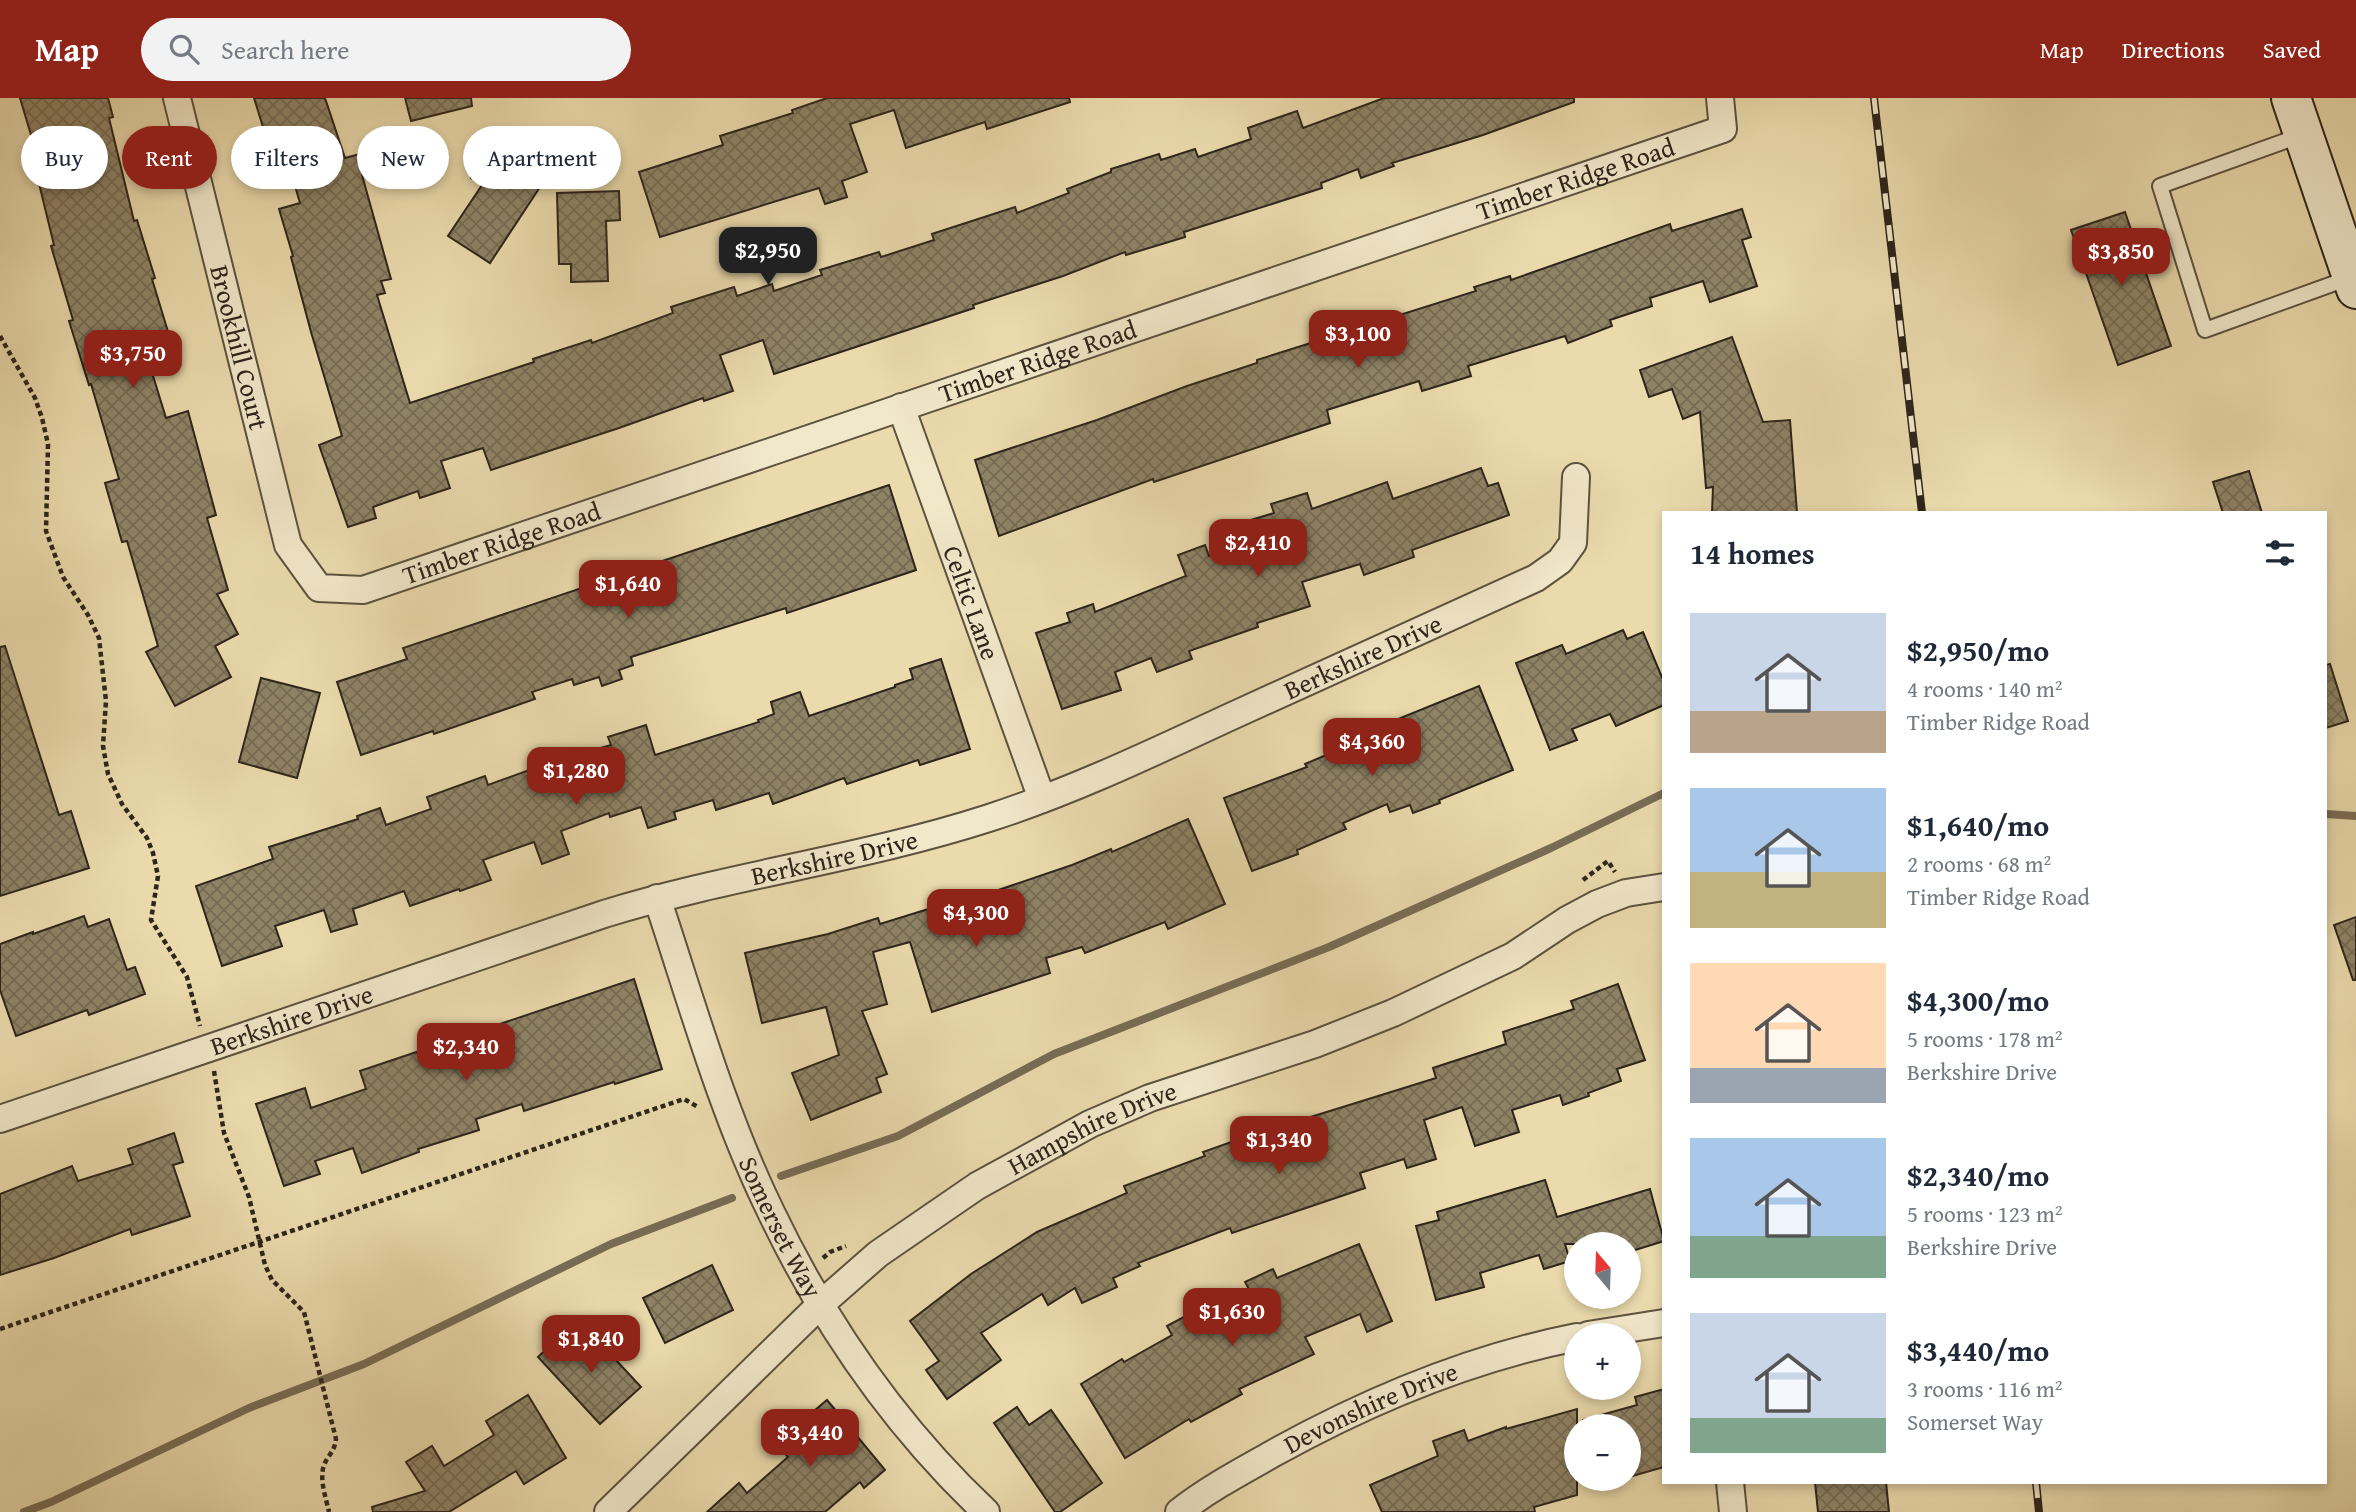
<!DOCTYPE html>
<meta charset="utf-8">
<style>
:root{--surface:#fff;--page:#f2f2f3;--text:#1f2937;--muted:#747a83;--accent:#8f2418}
body{margin:0;font-family:"Gentium Book Plus",serif;background:var(--page);color:var(--text);height:100vh;display:flex;flex-direction:column;font-size:26px;white-space:nowrap}
*{box-sizing:border-box;margin:0}
p{font-size:23px;color:var(--muted)}
.icon{flex:none;width:38px;height:38px;fill:none;stroke:currentColor;stroke-width:2;stroke-linecap:round;stroke-linejoin:round}
.map{position:relative;flex:1;overflow:hidden}
.details{position:absolute;left:1662px;top:413px;width:665px;height:973px;display:flex;flex-direction:column;background:var(--surface);border-radius:0px;box-shadow:0 4px 10px #0003}
.details>*{flex:none}
.guide{position:absolute;left:21px;top:28px;width:665px;height:63px;display:flex;gap:14px}
.needle{width:46px;rotate:341deg}
.controls{position:absolute;left:1564px;top:1134px;display:grid;gap:14px}
.controls a{display:grid;place-items:center;width:77px;height:77px;border-radius:50%;background:var(--surface);box-shadow:0 4px 10px #0003;font-size:35px}
.price{position:absolute;translate:-50% -60px;padding:0 16px;border-radius:14px;background:var(--accent);color:#fff;font-size:23px;line-height:46px;filter:drop-shadow(0 2px 4px #0008)}
.price::after{content:'';position:absolute;left:50%;top:42px;width:21px;height:16px;margin-left:-10px;background:inherit;clip-path:polygon(0 0,100% 0,50% 100%)}
.price.current{background:#222;color:#fff}
ul{padding:0;list-style:none}
li{display:flex;align-items:center;gap:21px;height:175px;padding:0 28px}
li span{display:grid;place-items:center;flex:none;width:196px;height:140px;border-radius:0px;color:#555}
li>.icon{margin-inline-start:auto}
span .icon{width:84px;height:84px;fill:#fffc;stroke-width:1}
li b{font-size:30px}
h2{display:flex;justify-content:space-between;align-items:center;height:84px;padding:0 28px;font-size:30px}
.tag{padding:0 24px;border-radius:32px;background:var(--surface);box-shadow:0 4px 10px #0003;font-size:24px;line-height:63px}
.tag.current{background:var(--accent);color:#fff}
header{display:flex;align-items:center;gap:42px;box-sizing:border-box;height:98px;padding:0 35px;background:var(--accent);color:#fff}
header strong{font-size:33px}
nav{display:flex;gap:38px;margin-inline-start:auto;font-size:24px}
.search{width:490px;height:63px;background:var(--page);display:flex;align-items:center;gap:18px;box-sizing:border-box;padding:0 24px;border-radius:38px;color:var(--muted);font-size:26px}
.map>svg:first-child{display:block}
.lines{fill:none;stroke-linecap:round;stroke-linejoin:round}
.stream{stroke:#786c55;stroke-width:8}
.building{fill:url(#building-cross-hatch);stroke:#2d251b;stroke-width:2}
.lane-casing{stroke:#5c523f;stroke-width:18}
.street-casing{stroke:#5c523f;stroke-width:30}
.secondary-casing{stroke:#2d251b;stroke-width:42}
.path{stroke:#2d251b;stroke-width:4.5;stroke-dasharray:5 3.5;stroke-linecap:butt}
.lane{stroke:#f1e7c9;stroke-width:14}
.street{stroke:#f1e7c9;stroke-width:26}
.secondary{stroke:#f1e7c9;stroke-width:38}
.rail-casing{stroke:#2d251b;stroke-width:8}
.rail{stroke:#f1e7c9;stroke-width:5;stroke-dasharray:16;stroke-linecap:butt}
.labels{text-anchor:middle;stroke-width:5;stroke-linejoin:round;paint-order:stroke}
.street-label{font-size:26px;fill:#2d251b;stroke:#f1e7c9}
</style>
<header>
<strong>Map</strong>
<div class="search"><svg class="icon" aria-label="search" viewBox="0 0 24 24"><circle cx="10" cy="10" r="6"/><path d="M15 15l6 6"/></svg>Search here</div>
<nav><a>Map</a><a>Directions</a><a>Saved</a></nav>
</header>
<div class="map">
<svg width="2356" height="1414" viewBox="0 0 2356 1414">
<defs>
<pattern id="building-cross-hatch" width="8" height="8" patternUnits="userSpaceOnUse" patternTransform="scale(1.75)"><rect width="8" height="8" fill="#8f8366"/><path d="M0 0l8 8M0 8l8-8" fill="none" stroke="#756b53"/></pattern>
</defs>
<rect width="100%" height="100%" fill="#eadaac"/>
<filter id="stains"><feTurbulence type="fractalNoise" baseFrequency=".00286" numOctaves="4"/><feColorMatrix values="0 0 0 0 .2 0 0 0 0 .09 0 0 0 0 .02 0 0 0 .5 -.17"/></filter>
<radialGradient id="worn" r=".72"><stop offset=".6" stop-color="#630" stop-opacity="0"/><stop offset="1" stop-color="#630" stop-opacity=".3"/></radialGradient>
<g class="lines">
<g class="stream">
<polyline points="2326,716 2356,718"/>
<polyline points="781,1078 898,1038 1054,956 1329,849 1551,750 1664,695"/>
<polyline points="24,1414 51,1404 249,1310 364,1266 611,1146 732,1100"/>
</g>
</g>
<g class="building">
<polygon points="20,0 108,0 113,19 109,20 134,123 137,122 155,180 152,181 176,260 150,268 166,320 188,313 216,417 207,420 228,492 217,496 238,536 215,548 231,579 175,608 146,554 158,548 127,443 122,444 105,385 119,381 91,286 89,287 69,223 73,222 51,148 54,147 34,65 39,64"/>
<polygon points="254,0 325,0 345,60 367,54 373,74 362,77 391,181 381,183 385,195 377,197 410,305 534,264 533,261 591,242 592,245 673,215 671,209 693,202 734,189 737,198 772,186 774,193 822,177 820,172 879,154 881,159 934,142 932,136 1015,109 1017,115 1069,95 1067,91 1111,74 1111,71 1159,56 1161,62 1195,51 1198,59 1251,41 1248,30 1297,13 1303,30 1384,0 1574,0 1574,4 1483,37 1392,65 1394,68 1361,80 1358,71 1321,85 1322,90 1184,134 1185,139 1126,157 1125,154 1063,178 973,207 974,210 774,276 763,242 720,257 733,293 704,303 703,300 619,330 491,372 483,350 441,363 450,390 420,400 418,393 373,409 376,420 348,429 319,347 342,338 311,234 291,159 293,158 279,111 300,105 285,54 272,58"/>
<polygon points="405,0 471,0 472,8 411,23"/>
<polygon points="827,0 1069,0 1070,4 987,31 985,24 906,50 894,12 850,26 867,74 842,83 847,99 825,106 819,90 660,139 639,74 723,47 720,38 793,15 792,12"/>
<polygon points="490,52 542,86 490,165 448,138 482,87 471,80"/>
<polygon points="619,93 620,122 606,123 608,183 571,184 571,166 559,166 557,95"/>
<polygon points="1742,111 1751,139 1742,142 1757,188 1710,204 1703,183 1650,200 1652,208 1610,222 1612,228 1568,245 1565,238 1468,268 1471,278 1422,293 1419,283 1327,312 1330,325 1154,384 1153,381 999,438 975,362 1097,322 1187,288 1257,265 1257,262 1476,193 1474,189 1510,178 1511,182 1670,126 1672,133"/>
<polygon points="2125,114 2171,248 2118,267 2071,132"/>
<polygon points="1732,239 1763,324 1790,322 1797,415 1712,415 1713,389 1706,390 1700,314 1683,321 1672,291 1649,299 1640,272"/>
<polygon points="1481,370 1488,388 1498,385 1509,417 1412,452 1414,459 1364,477 1360,466 1302,484 1310,508 1257,525 1258,529 1189,553 1192,561 1157,574 1151,560 1115,574 1121,592 1062,611 1036,535 1070,524 1067,515 1093,506 1095,514 1186,478 1178,457 1205,447 1209,458 1257,440 1251,422 1274,415 1271,406 1307,395 1312,411 1387,384 1393,401"/>
<polygon points="2249,373 2262,415 2223,415 2213,384"/>
<polygon points="889,387 916,472 787,515 786,510 631,559 633,567 619,572 622,581 602,588 599,579 574,587 572,581 532,594 535,601 434,636 433,633 361,657 337,584 407,561 403,550"/>
<polygon points="1623,532 1627,541 1643,534 1664,584 1664,607 1616,628 1610,616 1572,631 1577,642 1550,652 1516,565 1562,547 1566,556"/>
<polygon points="5,548 59,717 71,713 89,770 0,798 0,549"/>
<polygon points="941,561 970,651 920,667 918,662 847,686 844,680 773,706 769,695 716,712 713,702 674,714 676,721 648,730 641,709 610,719 609,715 561,733 569,756 542,766 534,744 483,762 491,782 460,793 459,791 410,808 404,793 353,811 357,826 331,834 324,812 275,828 282,848 222,868 196,788 273,761 269,749 358,721 357,718 380,710 386,727 431,711 427,699 485,678 488,687 568,658 569,659 611,647 608,639 646,627 655,657 759,624 758,622 774,616 771,604 800,594 809,618 895,589 895,587 913,581 910,571"/>
<polygon points="2330,566 2348,623 2326,630 2326,567"/>
<polygon points="261,580 320,595 297,680 239,664"/>
<polygon points="1479,588 1513,672 1439,702 1440,705 1413,715 1410,707 1390,714 1387,706 1343,725 1346,731 1297,752 1298,756 1252,773 1224,700 1307,669 1305,666 1362,642 1359,637"/>
<polygon points="1188,721 1225,806 1168,831 1165,824 1085,855 1082,849 1046,860 1050,875 932,914 910,844 873,854 887,906 862,913 887,976 876,980 881,994 811,1022 792,975 839,957 826,909 762,925 745,855 828,836 878,820 880,826 938,808 944,827 983,814 978,799 1072,767 1111,751 1112,754"/>
<polygon points="84,818 88,829 109,821 127,872 135,869 145,896 89,917 87,912 16,938 0,892 0,846 33,834 33,836"/>
<polygon points="2356,819 2356,882 2353,882 2334,827"/>
<polygon points="634,881 662,971 615,986 614,984 524,1013 522,1006 476,1021 479,1032 418,1051 419,1054 362,1075 353,1050 315,1063 320,1076 284,1088 256,1006 305,990 311,1010 366,991 360,973"/>
<polygon points="1618,886 1645,962 1617,971 1621,983 1588,995 1589,998 1563,1007 1560,997 1512,1012 1519,1034 1475,1048 1462,1009 1424,1022 1436,1061 1407,1070 1404,1061 1360,1075 1365,1090 1232,1135 1230,1130 1138,1165 1140,1168 1113,1180 1117,1189 1082,1205 1075,1190 1048,1207 1042,1196 981,1235 1001,1262 947,1301 926,1272 939,1263 910,1223 971,1176 1037,1134 1127,1095 1124,1088 1205,1058 1203,1054 1234,1043 1238,1054 1288,1036 1285,1027 1436,980 1433,970 1506,946 1503,934 1574,911 1571,903"/>
<polygon points="174,1035 183,1064 173,1067 190,1118 132,1137 130,1131 54,1160 0,1177 0,1096 72,1068 78,1083 133,1066 128,1051"/>
<polygon points="1545,1082 1557,1119 1650,1091 1664,1143 1629,1154 1629,1146 1565,1146 1570,1163 1544,1171 1539,1157 1480,1175 1484,1189 1436,1202 1416,1128 1439,1122 1437,1114"/>
<polygon points="1359,1146 1392,1223 1367,1234 1360,1216 1305,1239 1314,1256 1239,1291 1242,1296 1191,1324 1189,1321 1125,1360 1081,1286 1122,1261 1124,1264 1172,1237 1167,1228 1195,1213 1198,1218 1250,1193 1245,1184 1273,1171 1277,1180"/>
<polygon points="712,1167 733,1212 665,1245 643,1200"/>
<polygon points="588,1232 641,1289 600,1326 538,1259 557,1241 567,1252"/>
<polygon points="1664,1291 1664,1369 1629,1379 1629,1328 1584,1328 1583,1322 1637,1307 1635,1299"/>
<polygon points="528,1297 566,1360 524,1386 516,1373 449,1414 373,1414 372,1409 425,1393 406,1364 432,1348 444,1368 494,1337 486,1323"/>
<polygon points="827,1302 885,1372 864,1390 860,1384 825,1414 707,1414 739,1385 747,1395 788,1359 776,1345"/>
<polygon points="1017,1309 1029,1327 1051,1312 1102,1385 1060,1414 1055,1414 994,1325"/>
<polygon points="1577,1311 1577,1397 1534,1409 1535,1414 1382,1414 1370,1387 1438,1358 1433,1343 1464,1332 1468,1343 1506,1329 1506,1331"/>
<polygon points="1815,1384 1886,1384 1889,1414 1818,1414"/>
</g>
<g class="lines">
<g class="lane-casing">
<polyline id="lane" points="2302,37 2160,88 2205,232 2349,180"/>
</g>
<g class="street-casing">
<g id="street">
<path id="s1" d="M177,0L288,447L319,490L363,492L1723,31L1720,0"/>
<path id="s2" d="M901,309L1042,701"/>
<path id="s3" d="M657,800C692,905 722,1014 771,1114C824,1225 896,1329 986,1414"/>
<path id="s4" d="M0,1021L604,816C730,777 862,761 989,720C1073,693 1152,655 1232,618C1334,572 1435,526 1536,480L1560,463L1573,445L1576,379"/>
<polyline points="1588,1237 1664,1225"/>
<polyline points="1730,1384 1733,1414"/>
<path id="s5" d="M608,1414L821,1206L878,1156L977,1088L1090,1026L1150,1000L1315,946L1393,915L1513,858L1567,822L1597,806L1626,795L1664,789"/>
<path id="s6" d="M1179,1414C1208,1391 1242,1373 1274,1355C1368,1303 1471,1260 1577,1239"/>
</g>
</g>
<g class="secondary-casing">
<polyline id="secondary" points="2291,0 2356,191"/>
</g>
<g class="path">
<polyline points="0,238 35,300 42,320 48,346 46,433 63,479 88,517 99,540 106,603 103,648 108,676 122,706 147,740 153,755 158,778 151,822 187,879 200,928"/>
<polyline points="1583,782 1608,763 1615,774"/>
<path d="M214,973L224,1035L249,1099L265,1167L272,1182L304,1214L336,1341C335,1353 328,1357 324,1367C319,1381 326,1400 329,1414"/>
<polyline points="823,1160 830,1154 846,1148"/>
<polyline points="0,1231 684,1001 698,1009"/>
</g>
<use href="#lane" class="lane"/>
<use href="#street" class="street"/>
<use href="#secondary" class="secondary"/>
<g class="rail-casing">
<g id="rail">
<polyline points="1874,0 1922,415"/>
<polyline points="2036,1384 2039,1414"/>
</g>
</g>
<use href="#rail" class="rail"/>
</g>
<g class="labels">
<g class="street-label">
<text dy="9" stroke="none"><textPath href="#s1" startOffset="1838">Timber Ridge Road</textPath></text>
<text dy="9" stroke="none"><textPath href="#s1" startOffset="257">Brookhill Court</textPath></text>
<text dy="9" stroke="none"><textPath href="#s1" startOffset="1270">Timber Ridge Road</textPath></text>
<text dy="9" stroke="none"><textPath href="#s1" startOffset="704">Timber Ridge Road</textPath></text>
<text dy="9" stroke="none"><textPath href="#s2" startOffset="208">Celtic Lane</textPath></text>
<text dy="9" stroke="none"><textPath href="#s4" startOffset="1442">Berkshire Drive</textPath></text>
<text dy="9" stroke="none"><textPath href="#s4" startOffset="875">Berkshire Drive</textPath></text>
<text dy="9" stroke="none"><textPath href="#s4" startOffset="308">Berkshire Drive</textPath></text>
<text dy="9" stroke="none"><textPath href="#s5" startOffset="623">Hampshire Drive</textPath></text>
<text dy="9" stroke="none"><textPath href="#s3" startOffset="352">Somerset Way</textPath></text>
<text dy="9" stroke="none"><textPath href="#s6" startOffset="219">Devonshire Drive</textPath></text>
</g>
</g>
<rect width="100%" height="100%" filter="url(#stains)"/>
<rect width="100%" height="100%" fill="url(#worn)"/>
</svg>
<div class="controls">
<a><svg class="needle" viewBox="-14 -14 28 28"><path d="M0-13l5 13h-10z" fill="#e53935"/><path d="M0 13l5-13h-10z" fill="#747a83"/></svg></a>
<a>+</a>
<a>−</a>
</div>
<b class="price current" style="left:768px;top:189px">$2,950</b>
<b class="price" style="left:2121px;top:190px">$3,850</b>
<b class="price" style="left:1358px;top:272px">$3,100</b>
<b class="price" style="left:133px;top:292px">$3,750</b>
<b class="price" style="left:1258px;top:481px">$2,410</b>
<b class="price" style="left:628px;top:522px">$1,640</b>
<b class="price" style="left:1372px;top:680px">$4,360</b>
<b class="price" style="left:576px;top:709px">$1,280</b>
<b class="price" style="left:976px;top:851px">$4,300</b>
<b class="price" style="left:466px;top:985px">$2,340</b>
<b class="price" style="left:1279px;top:1078px">$1,340</b>
<b class="price" style="left:1232px;top:1250px">$1,630</b>
<b class="price" style="left:591px;top:1277px">$1,840</b>
<b class="price" style="left:810px;top:1371px">$3,440</b>
<div class="guide">
<a class="tag">Buy</a>
<a class="tag current">Rent</a>
<a class="tag">Filters</a>
<a class="tag">New</a>
<a class="tag">Apartment</a>
</div>
<section class="details">
<h2>14 homes<svg class="icon" aria-label="filters" viewBox="0 0 24 24"><path d="M4 7h16M4 17h16"/><circle cx="9" cy="7" r="2"/><circle cx="15" cy="17" r="2"/></svg></h2>
<ul>
<li><span style="background:linear-gradient(#c9d6e8 70%,#b9a48a 0)"><svg class="icon" aria-label="home" viewBox="0 0 24 24"><path d="M3 11l9-7 9 7M6 9v11h12V9"/></svg></span><div><b>$2,950/mo</b><p>4 rooms · 140 m²</p><p>Timber Ridge Road</p></div></li>
<li><span style="background:linear-gradient(#a9c7e8 60%,#c2b280 0)"><svg class="icon" aria-label="home" viewBox="0 0 24 24"><path d="M3 11l9-7 9 7M6 9v11h12V9"/></svg></span><div><b>$1,640/mo</b><p>2 rooms · 68 m²</p><p>Timber Ridge Road</p></div></li>
<li><span style="background:linear-gradient(#ffd9b3 75%,#9aa5b1 0)"><svg class="icon" aria-label="home" viewBox="0 0 24 24"><path d="M3 11l9-7 9 7M6 9v11h12V9"/></svg></span><div><b>$4,300/mo</b><p>5 rooms · 178 m²</p><p>Berkshire Drive</p></div></li>
<li><span style="background:linear-gradient(#a9c7e8 70%,#7fa58c 0)"><svg class="icon" aria-label="home" viewBox="0 0 24 24"><path d="M3 11l9-7 9 7M6 9v11h12V9"/></svg></span><div><b>$2,340/mo</b><p>5 rooms · 123 m²</p><p>Berkshire Drive</p></div></li>
<li><span style="background:linear-gradient(#c9d6e8 75%,#7fa58c 0)"><svg class="icon" aria-label="home" viewBox="0 0 24 24"><path d="M3 11l9-7 9 7M6 9v11h12V9"/></svg></span><div><b>$3,440/mo</b><p>3 rooms · 116 m²</p><p>Somerset Way</p></div></li>
</ul>
</section>
</div>
